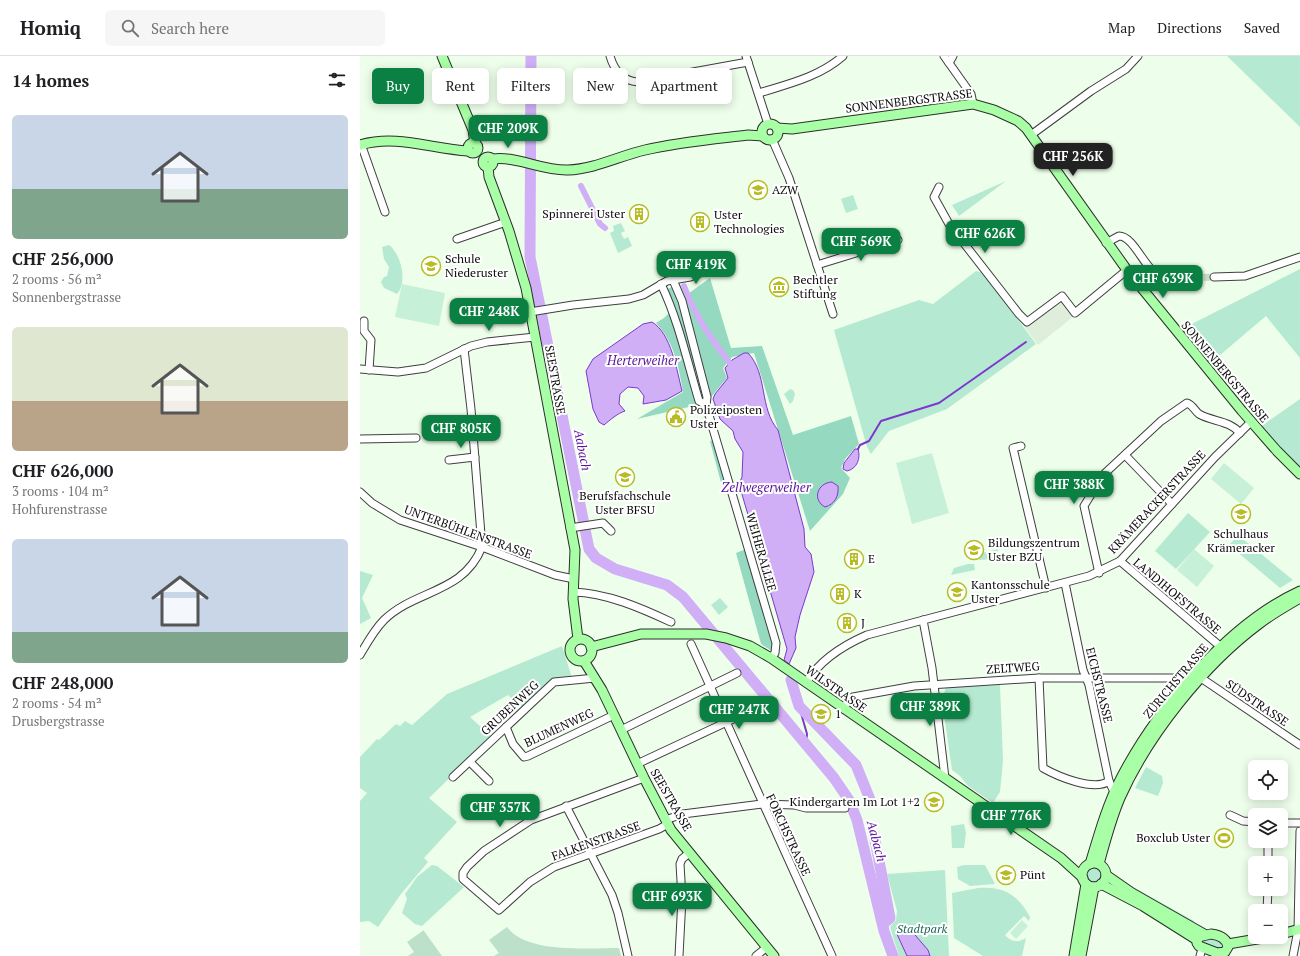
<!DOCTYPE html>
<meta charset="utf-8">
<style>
:root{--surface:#fff;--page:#f6f6f6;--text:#202124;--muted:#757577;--line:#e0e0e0;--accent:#0b8043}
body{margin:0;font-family:"PT Serif",serif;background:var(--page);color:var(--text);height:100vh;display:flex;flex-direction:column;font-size:15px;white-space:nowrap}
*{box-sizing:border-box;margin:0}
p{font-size:13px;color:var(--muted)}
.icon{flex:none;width:22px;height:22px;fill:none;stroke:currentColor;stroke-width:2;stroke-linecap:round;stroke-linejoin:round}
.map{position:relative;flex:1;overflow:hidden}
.sheet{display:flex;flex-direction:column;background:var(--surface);width:360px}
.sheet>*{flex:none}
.hud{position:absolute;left:12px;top:12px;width:380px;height:36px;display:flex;gap:8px}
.tools{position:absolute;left:888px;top:704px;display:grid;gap:8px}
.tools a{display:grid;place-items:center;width:40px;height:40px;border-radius:6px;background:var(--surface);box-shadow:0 2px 10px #0003;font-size:20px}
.price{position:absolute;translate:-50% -34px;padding:0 9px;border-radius:8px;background:var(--accent);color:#fff;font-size:13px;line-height:26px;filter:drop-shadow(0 1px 2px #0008)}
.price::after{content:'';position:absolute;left:50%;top:24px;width:12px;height:9px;margin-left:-6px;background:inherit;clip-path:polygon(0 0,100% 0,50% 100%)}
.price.selected{background:#222;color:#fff}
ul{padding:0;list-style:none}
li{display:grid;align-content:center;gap:8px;height:212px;padding:0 12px}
li span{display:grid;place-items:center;height:124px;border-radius:6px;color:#555}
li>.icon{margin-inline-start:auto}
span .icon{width:72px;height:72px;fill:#fffc;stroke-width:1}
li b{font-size:17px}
h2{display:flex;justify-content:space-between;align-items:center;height:48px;padding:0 12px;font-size:17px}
.chip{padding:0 14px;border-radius:6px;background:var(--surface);box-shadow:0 2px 10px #0003;font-size:14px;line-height:36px}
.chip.selected{background:var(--accent);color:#fff}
header{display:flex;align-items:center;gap:24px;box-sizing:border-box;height:56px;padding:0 20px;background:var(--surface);border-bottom:1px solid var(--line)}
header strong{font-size:19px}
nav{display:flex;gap:22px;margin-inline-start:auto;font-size:14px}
.search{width:280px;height:36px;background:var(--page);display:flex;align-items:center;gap:10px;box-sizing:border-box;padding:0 14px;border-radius:6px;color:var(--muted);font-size:15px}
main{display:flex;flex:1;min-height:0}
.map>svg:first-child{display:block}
.green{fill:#b5e9d2}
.forest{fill:#94d9c0}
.cemetery{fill:#bde0cb}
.pitch{fill:#c7f0d8}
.plaza{fill:#deeedb}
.water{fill:#d0aff6;stroke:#7f36cd}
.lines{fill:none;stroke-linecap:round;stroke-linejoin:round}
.stream{stroke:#7f36cd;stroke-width:2}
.canal{stroke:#d0aff6;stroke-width:6}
.river{stroke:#d0aff6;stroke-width:11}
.street-tunnel{stroke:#cbdbc9;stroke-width:7;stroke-dasharray:7 3.5;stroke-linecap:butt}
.street-casing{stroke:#3f3f3f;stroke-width:9}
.secondary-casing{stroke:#2e2e2e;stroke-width:11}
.street{stroke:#fff;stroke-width:7}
.secondary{stroke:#a8ffa5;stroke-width:9}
.labels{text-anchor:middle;stroke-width:4;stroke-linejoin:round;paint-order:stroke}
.street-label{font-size:12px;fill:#0c0c0c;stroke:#fff}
.poi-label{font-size:12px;fill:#0c0c0c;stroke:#fff;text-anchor:start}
.park-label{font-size:12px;font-style:italic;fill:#1c635a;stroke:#fff}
.water-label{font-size:13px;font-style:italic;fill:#5c159d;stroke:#fff}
</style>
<header>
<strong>Homiq</strong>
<div class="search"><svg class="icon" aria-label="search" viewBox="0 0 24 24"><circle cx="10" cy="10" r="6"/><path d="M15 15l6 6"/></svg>Search here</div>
<nav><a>Map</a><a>Directions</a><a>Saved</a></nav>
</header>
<main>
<section class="sheet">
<h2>14 homes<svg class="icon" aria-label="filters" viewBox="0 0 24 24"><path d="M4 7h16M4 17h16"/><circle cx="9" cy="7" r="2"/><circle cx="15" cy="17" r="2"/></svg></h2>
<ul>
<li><span style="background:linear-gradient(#c9d6e8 60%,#7fa58c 0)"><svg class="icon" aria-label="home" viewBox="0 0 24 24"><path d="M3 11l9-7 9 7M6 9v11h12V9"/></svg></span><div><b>CHF 256,000</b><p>2 rooms · 56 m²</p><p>Sonnenbergstrasse</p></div></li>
<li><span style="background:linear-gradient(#dfe7d0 60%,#b9a48a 0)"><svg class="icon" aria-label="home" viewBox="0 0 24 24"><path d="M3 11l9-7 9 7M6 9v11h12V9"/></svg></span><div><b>CHF 626,000</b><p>3 rooms · 104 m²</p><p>Hohfurenstrasse</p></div></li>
<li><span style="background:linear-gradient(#c9d6e8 75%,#7fa58c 0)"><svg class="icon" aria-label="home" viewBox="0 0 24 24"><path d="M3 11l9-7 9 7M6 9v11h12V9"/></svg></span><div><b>CHF 248,000</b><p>2 rooms · 54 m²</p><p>Drusbergstrasse</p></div></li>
</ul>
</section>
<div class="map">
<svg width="940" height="900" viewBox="0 0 940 900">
<rect width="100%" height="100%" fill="#edffea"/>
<g class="green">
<polygon points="867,0 940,0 940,71"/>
<polygon points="646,125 599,160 592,149"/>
<polygon points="493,139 498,153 486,157 481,143"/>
<polygon points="261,167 265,175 261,177 264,183 268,181 272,190 258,197 250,177 254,175 253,170"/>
<path d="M29,189C41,198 48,226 37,238L24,232L21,226L24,221L27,220L29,211L24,203L22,191Z"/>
<polygon points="940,213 940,302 906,260 846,311 816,276"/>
<polygon points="616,215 624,217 676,288 587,353 529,375 511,398 507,391 474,274 559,244 573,248"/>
<polygon points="430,333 433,334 435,338 433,345 430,348 424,338"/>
<polygon points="940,343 940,414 900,371"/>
<polygon points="828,457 850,476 816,513 795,495"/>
<polygon points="878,479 933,524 920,532 869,489"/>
<polygon points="638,493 637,503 619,504 618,498"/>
<polygon points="608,508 614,508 615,514 591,519 594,512"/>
<polygon points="0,515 13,519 2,542 11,562 0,568"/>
<polygon points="360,542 368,551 359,559 351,549"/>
<polygon points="202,590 212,622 192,625 162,652 148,639 110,661 132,681 69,742 97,766 64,802 68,806 41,838 18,871 9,865 0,866 0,745 7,737 0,732 0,701 17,683 19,684 36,668 40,670 45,665 52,669 87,638"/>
<polygon points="640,629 643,705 640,736 633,747 608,730 600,720 592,714 582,644 586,631"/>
<polygon points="786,711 802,720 803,727 798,740 775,732"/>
<polygon points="604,768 606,777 604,792 592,792 591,770"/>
<polygon points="72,809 77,810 104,831 62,870 55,868 42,857 47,843 45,838 57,821"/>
<polygon points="604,809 625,809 635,828 610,830 598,823 597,811"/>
<circle cx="734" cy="819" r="7"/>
<polygon points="585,814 589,900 539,900 530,871 536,864 537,855 527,818"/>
<path d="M618,832C644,830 657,838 670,861L669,865L664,860L645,879C651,886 658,887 666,882L662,900H623L594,882L592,837Z"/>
<polygon points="775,832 834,865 833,866 775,833"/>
<polygon points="848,880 863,886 863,894 843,889 840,884"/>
</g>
<g class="forest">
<path d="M350,222L371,292L402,290L433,379L491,360L499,388L485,403L481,412L490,422L483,438L450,475L394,297L372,301L363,312L367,322L346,347L277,363L323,336C319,311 314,286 296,267L304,262L312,254L302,235L320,228L325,240Z"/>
<polygon points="354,384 367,433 363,434 350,385"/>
<polygon points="386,493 412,584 412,595 401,588 376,497"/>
</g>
<g class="cemetery">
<path d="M147,871C166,898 229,892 259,892L261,900H134L139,897L129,884Z"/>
<polygon points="64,874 64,875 82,900 48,900 54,896 47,886"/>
</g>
<g class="pitch">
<polygon points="42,228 85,237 79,270 35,261"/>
<polygon points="572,397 589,457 552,468 536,407"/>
<polygon points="864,407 894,432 881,448 851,423"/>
<polygon points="834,493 854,510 837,531 817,514"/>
<polygon points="662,864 668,870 656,883 650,877"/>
</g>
<polygon class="plaza" points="702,240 714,260 678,289 664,270"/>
<g class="water">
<path d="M292,266C311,277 317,315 322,335L306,344L283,348L284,340L278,332L268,331L260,338L259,348L265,355C258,357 250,364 244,369L239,366L233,353L226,315L233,303L283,268Z"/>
<path d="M384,297H388C408,318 399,352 418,374L444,473L445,491L451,498L454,516L440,559L435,581L436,592L429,608L424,604L427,593L379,428L382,421L383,396L375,383L373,375L360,363L353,343L355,338L368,322L365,312L372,304Z"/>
<path d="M495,393H498C501,402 497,413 487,415L483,413L484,407Z"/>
<path d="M472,426L478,430C479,440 475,448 465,451C452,444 457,427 472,426Z"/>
<polygon points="537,871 549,872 568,894 570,900 547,900 536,876"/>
</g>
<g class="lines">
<g class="stream">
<polyline points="498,393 500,389 509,385 521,365 579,347 666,286"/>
<polyline points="439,650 447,678 446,690"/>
</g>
<g class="canal">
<polyline points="221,130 240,168 245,172"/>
<path d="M324,230C335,260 350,281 369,306"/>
</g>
<g class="river">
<polyline points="171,0 170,201 229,493 236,502 255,513 307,529 323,541 474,722 489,744 497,764 524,875 533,900"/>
<polyline points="431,624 439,650 496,709 511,746"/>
<polyline points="514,779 530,862 523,868"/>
</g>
<polyline class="street-tunnel" points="812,223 854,221"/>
<g class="street-casing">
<g id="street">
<path d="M250,0C254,14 263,25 278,26L388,6"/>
<polyline points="386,0 408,68"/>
<polyline points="584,0 611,38 613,48"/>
<polyline points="589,7 593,0"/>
<path d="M399,37C428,28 459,21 483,0"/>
<polyline points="671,79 731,35 766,13 778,0"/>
<polyline points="412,83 429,122 473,258"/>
<polyline points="1,88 25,156"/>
<polyline points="579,131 574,141 589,168 659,258 667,266 702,240 715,257 767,214"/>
<polyline points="97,183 146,166"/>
<path d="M746,187L759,180C774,180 785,214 800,221C803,223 808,223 812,223"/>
<polyline points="457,209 538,184"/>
<polyline points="854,221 885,220 940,201"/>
<polyline points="313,224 322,245 347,341 346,349 416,587 415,597 411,602"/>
<path d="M301,228C319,266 327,305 339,345L346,349"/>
<polyline points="170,256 213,249 269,243 283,239 307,225 330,221 349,213"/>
<polyline points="4,265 4,275 11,284 9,314"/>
<polyline points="0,313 38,316 66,312 111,290 127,286 175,281"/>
<polyline points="0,383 56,382"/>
<polyline points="661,390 653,392 686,532"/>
<polyline points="765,399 812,448"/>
<polyline points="89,404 115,401"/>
<polyline points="0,436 12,447 40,464 122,491 195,519 214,523"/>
<polyline points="210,472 243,467 251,475"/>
<polyline points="760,505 861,591"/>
<path d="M739,517L724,450L743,419L801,365L827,347C833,349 834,354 839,358C853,366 869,364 880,377"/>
<polyline points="705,527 723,614 729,629 749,725 754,736"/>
<path d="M213,536C247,537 281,552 311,566"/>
<polyline points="563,564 572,612 585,722"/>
<polyline points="331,588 472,900"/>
<path d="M0,599C7,587 14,574 24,564C56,533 103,538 122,491L111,353L104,293"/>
<path d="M679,622L683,712C697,720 734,736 749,725"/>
<polyline points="841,622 940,689"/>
<path d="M446,627C459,605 484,589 507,579L729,520L760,505L855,401L891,366"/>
<polyline points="483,653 488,645 493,641 554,630 679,622 831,622"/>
<polyline points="146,671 153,688 164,701 168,700 254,659"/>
<polyline points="261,674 377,617"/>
<polyline points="110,706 129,725"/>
<polyline points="277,708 403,649"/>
<polyline points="93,721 194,626 235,622"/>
<polyline points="284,722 171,764 124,795 107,811 103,817 103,823 139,854 170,826 194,811 299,773 308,768"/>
<polyline points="206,750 252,839 258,857 268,900"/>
<polyline points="870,759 883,765 895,766"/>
<polyline points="305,764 323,758 402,748 434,749 446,752 485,752"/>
<polyline points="921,767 940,767"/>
<polyline points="908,807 908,785"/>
<polyline points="907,855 908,833"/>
<polyline points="319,900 322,842 320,808 322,803 329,797"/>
<polyline points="396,900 407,891"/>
<polyline points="840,900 842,893"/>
<polyline points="933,900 938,874 940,775"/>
</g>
</g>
<g class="secondary-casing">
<g id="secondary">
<polyline points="82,0 113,74 115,87"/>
<circle cx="410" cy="76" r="8"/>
<polyline points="417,72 432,73 613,48 634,54 658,65 666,72 767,214 882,355 917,395 940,418"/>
<circle cx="113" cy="92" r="5"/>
<path d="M0,89C36,78 72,93 108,95"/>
<circle cx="128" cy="106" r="5"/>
<path d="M133,103C158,100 182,115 208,114C235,113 259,100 285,94C318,86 354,83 388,79L403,80"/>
<polyline points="128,111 129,121 149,175 166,232 215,494 213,543 218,583"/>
<circle cx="221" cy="594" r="11"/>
<polyline points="231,591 281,578 346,578 366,582 390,590 411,602 701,802 723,822"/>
<polyline points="224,605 242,634 284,722 311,774 414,900"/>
<circle cx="734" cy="819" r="12"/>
<path d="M730,808C739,778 747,749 761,722C797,653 868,568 940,535"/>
<path d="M739,808C745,786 751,763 760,742C788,679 844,609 899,568C912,558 926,550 940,542"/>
<polyline points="746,819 772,837 844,878"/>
<polyline points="741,828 783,850 837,884"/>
<path d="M851,878C859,879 867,882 868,891L865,896L857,897L839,890L837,887L838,881Z"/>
<polyline points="921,878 940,873"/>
<polyline points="868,888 909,881"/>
<polyline points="714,900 726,828"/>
<polyline points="721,900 734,831"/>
</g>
</g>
<use href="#street" class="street"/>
<use href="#secondary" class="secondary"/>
</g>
<defs>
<g id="school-ring" transform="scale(1)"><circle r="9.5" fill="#fff" stroke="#b6bc24" stroke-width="1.5"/><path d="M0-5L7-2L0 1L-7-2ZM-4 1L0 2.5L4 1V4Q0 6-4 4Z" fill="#b6bc24"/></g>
<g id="building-ring" transform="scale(1)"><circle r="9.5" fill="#fff" stroke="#b6bc24" stroke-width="1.5"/><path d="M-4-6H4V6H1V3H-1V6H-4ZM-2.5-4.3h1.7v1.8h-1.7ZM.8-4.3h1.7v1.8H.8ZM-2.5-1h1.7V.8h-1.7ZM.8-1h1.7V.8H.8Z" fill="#b6bc24"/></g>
<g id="museum-ring" transform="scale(1)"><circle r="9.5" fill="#fff" stroke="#b6bc24" stroke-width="1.5"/><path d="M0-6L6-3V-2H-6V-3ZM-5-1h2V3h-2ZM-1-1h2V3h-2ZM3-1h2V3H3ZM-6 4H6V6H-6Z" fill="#b6bc24"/></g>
<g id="civic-ring" transform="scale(1)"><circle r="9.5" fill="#fff" stroke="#b6bc24" stroke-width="1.5"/><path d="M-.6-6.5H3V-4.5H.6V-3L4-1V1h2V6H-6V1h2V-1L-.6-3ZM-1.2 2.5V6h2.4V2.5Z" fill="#b6bc24"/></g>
<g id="university-ring" transform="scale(1)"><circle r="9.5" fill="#fff" stroke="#b6bc24" stroke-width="1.5"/><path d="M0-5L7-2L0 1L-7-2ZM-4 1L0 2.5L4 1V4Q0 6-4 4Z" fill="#b6bc24"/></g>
<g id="stadium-ring" transform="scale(1)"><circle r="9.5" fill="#fff" stroke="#b6bc24" stroke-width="1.5"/><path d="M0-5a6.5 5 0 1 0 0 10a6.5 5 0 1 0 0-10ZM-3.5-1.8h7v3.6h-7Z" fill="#b6bc24"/></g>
</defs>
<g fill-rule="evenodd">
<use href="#school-ring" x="398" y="134"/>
<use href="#building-ring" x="279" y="158"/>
<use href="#building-ring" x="340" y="166"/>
<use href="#school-ring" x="71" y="210"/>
<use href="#museum-ring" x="419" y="231"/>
<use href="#civic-ring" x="316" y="361"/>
<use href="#school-ring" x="265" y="421"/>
<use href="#school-ring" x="881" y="458"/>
<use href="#university-ring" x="614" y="494"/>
<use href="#building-ring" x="494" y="503"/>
<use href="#university-ring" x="597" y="536"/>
<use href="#building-ring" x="480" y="538"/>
<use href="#building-ring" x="487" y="567"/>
<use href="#school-ring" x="461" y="658"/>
<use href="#school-ring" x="574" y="746"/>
<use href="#stadium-ring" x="864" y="782"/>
<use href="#school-ring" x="646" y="819"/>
</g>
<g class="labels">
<g class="street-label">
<text transform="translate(549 45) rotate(-7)" y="4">SONNENBERGSTRASSE</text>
<text transform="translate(865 316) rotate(50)" y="4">SONNENBERGSTRASSE</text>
<text transform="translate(195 324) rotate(80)" y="4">SEESTRASSE</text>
<text transform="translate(797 446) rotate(-47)" y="4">KRÄMERACKERSTRASSE</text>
<text transform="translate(108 476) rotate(20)" y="4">UNTERBÜHLENSTRASSE</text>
<text transform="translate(401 496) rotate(74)" y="4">WEIHERALLEE</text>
<text transform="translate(817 540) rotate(40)" y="4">LANDIHOFSTRASSE</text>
<text transform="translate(653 612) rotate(-4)" y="4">ZELTWEG</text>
<text transform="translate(816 625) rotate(-50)" y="4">ZÜRICHSTRASSE</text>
<text transform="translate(739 629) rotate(76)" y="4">EICHSTRASSE</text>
<text transform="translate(476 633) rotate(35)" y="4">WILSTRASSE</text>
<text transform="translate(897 647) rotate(34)" y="4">SÜDSTRASSE</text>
<text transform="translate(150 652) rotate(-43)" y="4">GRUBENWEG</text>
<text transform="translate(199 672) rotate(-25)" y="4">BLUMENWEG</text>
<text transform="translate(311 744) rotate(60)" y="4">SEESTRASSE</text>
<text transform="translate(428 779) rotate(65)" y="4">FORCHSTRASSE</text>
<text transform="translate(236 785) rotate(-20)" y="4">FALKENSTRASSE</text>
</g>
<g class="poi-label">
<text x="412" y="138">AZW</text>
<text x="265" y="162" text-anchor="end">Spinnerei Uster</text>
<text x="354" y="163">Uster<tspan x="354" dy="14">Technologies</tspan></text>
<text x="85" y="207">Schule<tspan x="85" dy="14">Niederuster</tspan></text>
<text x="433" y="228">Bechtler<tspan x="433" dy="14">Stiftung</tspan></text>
<text x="330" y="358">Polizeiposten<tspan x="330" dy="14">Uster</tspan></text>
<text x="265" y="444" text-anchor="middle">Berufsfachschule<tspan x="265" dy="14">Uster BFSU</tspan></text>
<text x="881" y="482" text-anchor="middle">Schulhaus<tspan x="881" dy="14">Krämeracker</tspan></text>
<text x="628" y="491">Bildungszentrum<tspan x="628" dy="14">Uster BZU</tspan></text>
<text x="508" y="507">E</text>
<text x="611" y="533">Kantonsschule<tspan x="611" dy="14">Uster</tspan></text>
<text x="494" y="542">K</text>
<text x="501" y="571">J</text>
<text x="475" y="662">1</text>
<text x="560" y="750" text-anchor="end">Kindergarten Im Lot 1+2</text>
<text x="850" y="786" text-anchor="end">Boxclub Uster</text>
<text x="660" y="823">Pünt</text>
</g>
<g class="park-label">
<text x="562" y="877">Stadtpark</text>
</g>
<g class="water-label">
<text x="283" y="309">Herterweiher</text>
<text transform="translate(223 394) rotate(79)" y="5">Aabach</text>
<text x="406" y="436">Zellwegerweiher</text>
<text transform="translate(517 785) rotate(75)" y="5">Aabach</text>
</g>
</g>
</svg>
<div class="tools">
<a><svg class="icon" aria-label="locate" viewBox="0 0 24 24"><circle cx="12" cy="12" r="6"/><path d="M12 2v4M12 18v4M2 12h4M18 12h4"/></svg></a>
<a><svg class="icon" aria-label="layers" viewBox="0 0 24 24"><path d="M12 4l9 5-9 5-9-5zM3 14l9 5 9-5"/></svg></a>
<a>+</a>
<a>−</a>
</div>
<b class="price" style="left:148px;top:93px">CHF 209K</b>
<b class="price selected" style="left:713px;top:121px">CHF 256K</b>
<b class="price" style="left:625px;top:198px">CHF 626K</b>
<b class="price" style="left:501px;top:206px">CHF 569K</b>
<b class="price" style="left:336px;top:229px">CHF 419K</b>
<b class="price" style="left:803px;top:243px">CHF 639K</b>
<b class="price" style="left:129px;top:276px">CHF 248K</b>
<b class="price" style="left:101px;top:393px">CHF 805K</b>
<b class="price" style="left:714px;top:449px">CHF 388K</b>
<b class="price" style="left:570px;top:671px">CHF 389K</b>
<b class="price" style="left:379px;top:674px">CHF 247K</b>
<b class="price" style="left:140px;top:772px">CHF 357K</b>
<b class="price" style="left:651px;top:780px">CHF 776K</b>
<b class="price" style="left:312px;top:861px">CHF 693K</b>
<div class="hud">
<a class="chip selected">Buy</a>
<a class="chip">Rent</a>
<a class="chip">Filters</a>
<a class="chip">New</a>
<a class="chip">Apartment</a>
</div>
</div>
</main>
